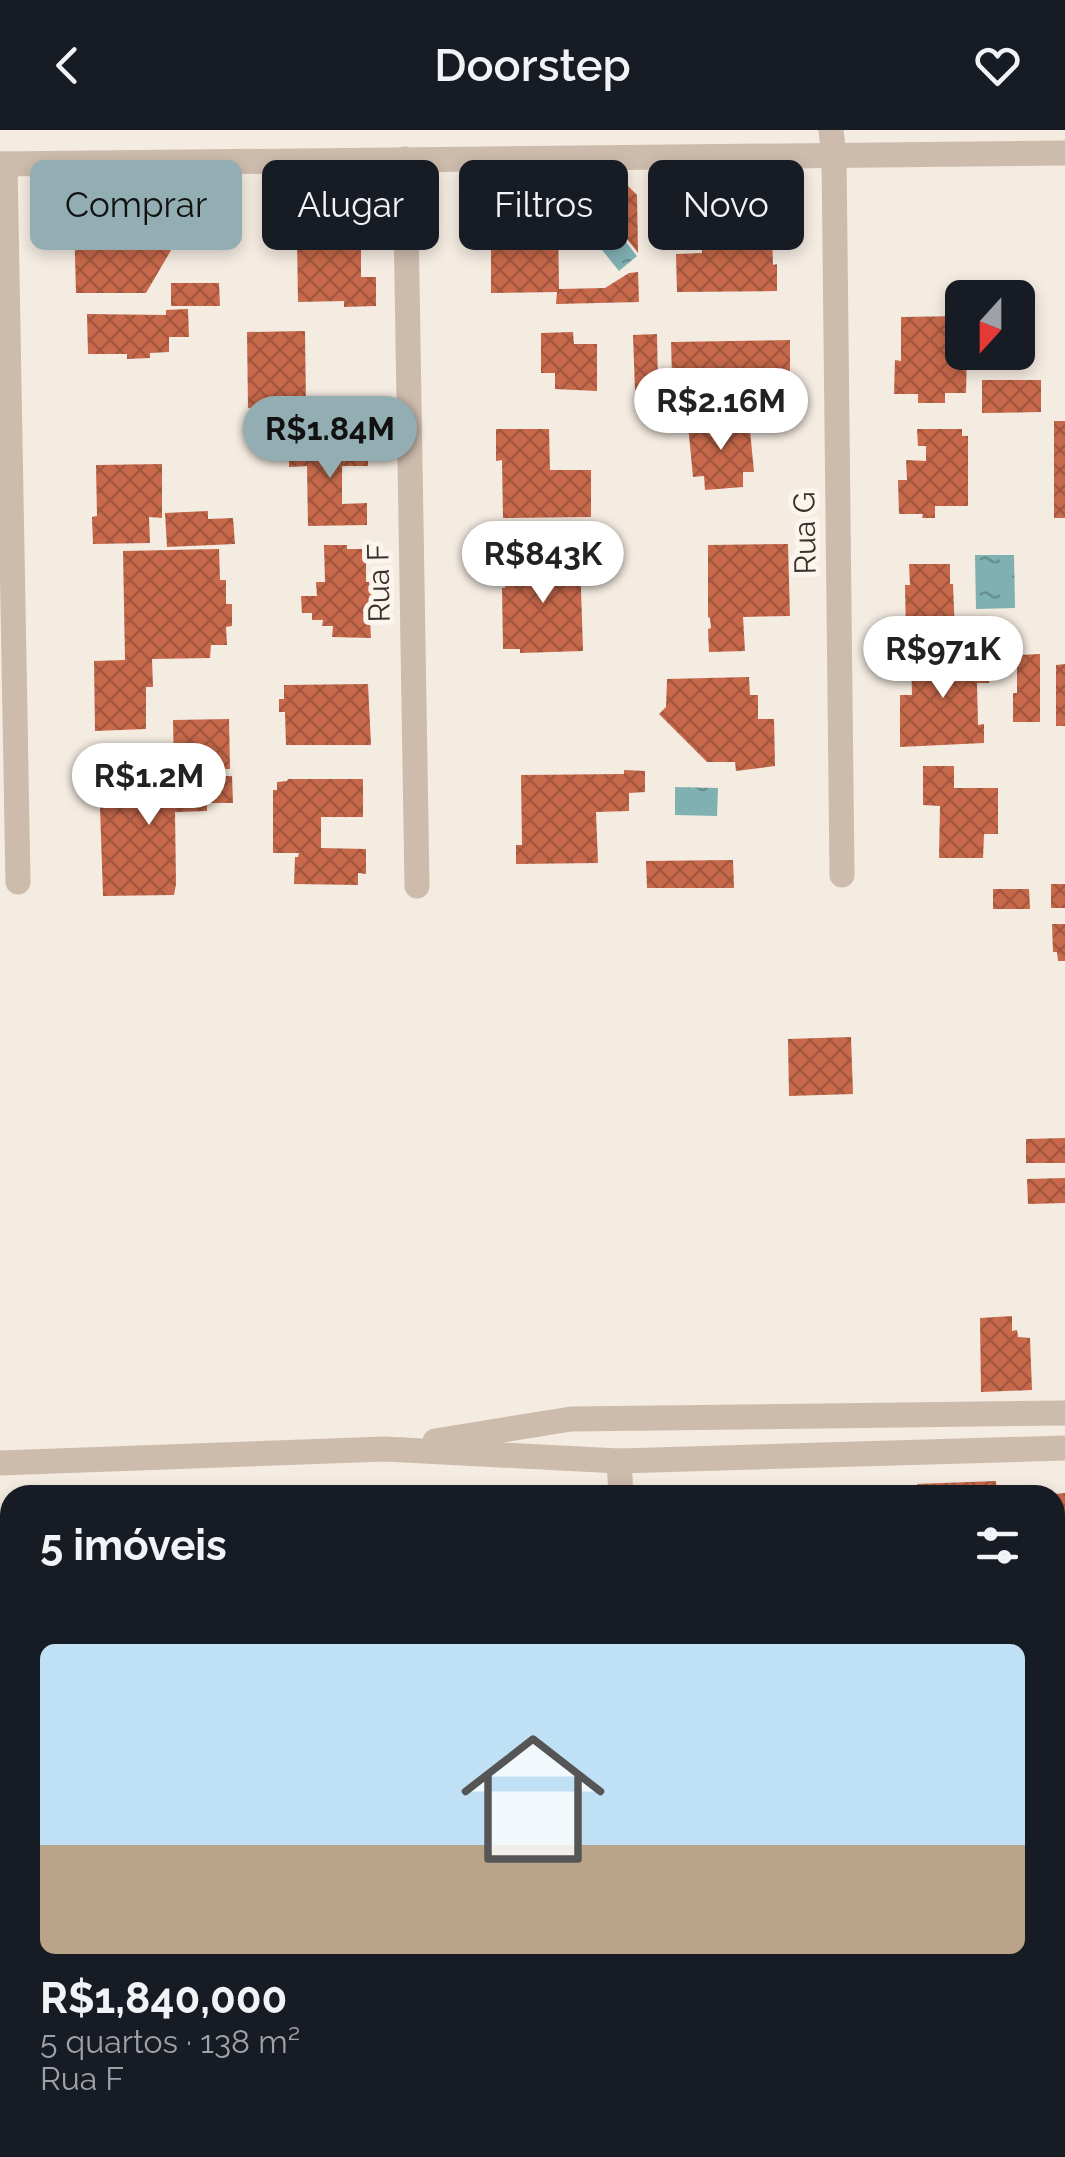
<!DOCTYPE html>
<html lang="pt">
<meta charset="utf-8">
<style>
:root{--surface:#171b24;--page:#242831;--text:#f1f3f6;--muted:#9ea1a6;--line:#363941;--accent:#92aeb2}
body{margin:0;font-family:Raleway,sans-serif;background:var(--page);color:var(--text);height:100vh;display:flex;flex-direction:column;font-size:38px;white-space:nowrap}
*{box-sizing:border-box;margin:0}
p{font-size:32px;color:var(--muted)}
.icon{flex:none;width:55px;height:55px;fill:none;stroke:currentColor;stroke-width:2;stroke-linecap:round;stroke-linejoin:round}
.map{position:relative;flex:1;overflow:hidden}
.details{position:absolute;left:0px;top:1355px;width:1065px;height:672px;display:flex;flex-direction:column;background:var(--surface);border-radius:30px 30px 0 0;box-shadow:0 5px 15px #0003}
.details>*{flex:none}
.guide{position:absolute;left:30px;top:30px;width:1005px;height:90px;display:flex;gap:20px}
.needle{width:65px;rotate:201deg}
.fabs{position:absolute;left:945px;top:150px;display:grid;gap:20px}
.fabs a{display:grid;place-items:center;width:90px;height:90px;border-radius:15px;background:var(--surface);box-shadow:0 5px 15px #0003;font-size:50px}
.price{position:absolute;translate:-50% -85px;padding:0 22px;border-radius:35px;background:#fff;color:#222;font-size:32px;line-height:65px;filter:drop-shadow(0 2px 5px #0008)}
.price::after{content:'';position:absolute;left:50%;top:60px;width:30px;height:22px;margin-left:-15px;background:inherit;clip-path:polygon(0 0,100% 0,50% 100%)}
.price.selected{background:var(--accent);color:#111}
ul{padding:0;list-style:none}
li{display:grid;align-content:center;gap:20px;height:530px;padding:0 40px}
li+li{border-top:2px solid var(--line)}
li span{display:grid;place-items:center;height:310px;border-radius:15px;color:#555}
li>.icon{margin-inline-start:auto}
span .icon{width:180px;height:180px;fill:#fffc;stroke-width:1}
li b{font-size:42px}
h2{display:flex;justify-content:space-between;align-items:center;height:120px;padding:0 40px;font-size:42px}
.chip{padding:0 35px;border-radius:15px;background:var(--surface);box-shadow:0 5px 15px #0003;font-size:35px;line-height:90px}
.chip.selected{background:var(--accent);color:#111}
header{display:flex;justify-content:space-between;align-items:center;height:130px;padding:0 40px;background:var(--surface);font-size:45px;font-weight:600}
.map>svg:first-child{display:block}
.water{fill:url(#water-ripples)}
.building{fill:url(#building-cross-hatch)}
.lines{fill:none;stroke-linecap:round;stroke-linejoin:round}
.minor{stroke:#cdbbac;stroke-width:25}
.labels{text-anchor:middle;stroke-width:10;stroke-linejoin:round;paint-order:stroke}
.street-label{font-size:30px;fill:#3b302b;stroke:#fbf5ee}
</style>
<header><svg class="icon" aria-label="back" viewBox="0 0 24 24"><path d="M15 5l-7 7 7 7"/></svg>Doorstep<svg class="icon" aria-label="heart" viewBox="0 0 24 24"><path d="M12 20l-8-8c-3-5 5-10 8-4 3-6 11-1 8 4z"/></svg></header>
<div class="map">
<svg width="1065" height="2027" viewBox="0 0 1065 2027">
<defs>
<pattern id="water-ripples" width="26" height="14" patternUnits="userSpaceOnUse" patternTransform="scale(2.5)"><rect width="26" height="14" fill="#7fb0b2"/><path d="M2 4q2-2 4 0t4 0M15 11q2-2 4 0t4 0" fill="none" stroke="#699091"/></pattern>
<pattern id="building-cross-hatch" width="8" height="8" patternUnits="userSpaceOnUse" patternTransform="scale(2.5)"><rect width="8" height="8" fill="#c8694b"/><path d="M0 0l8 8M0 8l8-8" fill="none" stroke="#a4573f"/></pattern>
</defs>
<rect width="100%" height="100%" fill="#f4ebe1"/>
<g class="water">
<polygon points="600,79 637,126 619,141 581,94"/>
<polygon points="975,425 1014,425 1015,478 976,479"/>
<polygon points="675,657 718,658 717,686 675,685"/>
</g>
<g class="building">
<polygon points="585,55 627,55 637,65 638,123"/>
<polygon points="81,64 95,64 95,69 164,69 164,72 177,71 177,110 146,163 76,163 74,89 75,82 80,82"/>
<polygon points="558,89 559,159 605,158 629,143 638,142 639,172 556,174 557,162 491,163 491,107 517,105 517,96 529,90"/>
<polygon points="761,104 761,109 772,108 773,135 777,134 777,161 677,162 676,124 702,123 702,105"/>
<polygon points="339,105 361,105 361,147 376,147 376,176 344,177 344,171 298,172 297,106"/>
<polygon points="171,153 219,153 220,176 171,176"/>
<polygon points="188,179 189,207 169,207 169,222 150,223 150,228 127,229 127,224 88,224 87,184 166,185 166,180"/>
<polygon points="962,186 962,222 967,222 966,263 945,263 945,273 918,273 918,264 894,264 895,230 901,231 901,187"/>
<polygon points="305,201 306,277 248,278 247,202"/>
<polygon points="573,202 574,214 597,214 597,261 555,259 555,243 541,243 541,203"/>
<polygon points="657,204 658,259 635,260 633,205"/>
<polygon points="790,210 790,253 785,253 785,278 673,280 671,212"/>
<polygon points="982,250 1041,250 1041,282 982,283"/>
<polygon points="749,290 754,342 743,342 743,357 705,360 704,346 693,347 688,295"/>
<rect x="1054" y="291" width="11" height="97"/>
<polygon points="496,299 549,299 550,340 591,340 591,387 503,388 502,330 496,331"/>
<polygon points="917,299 962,299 962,306 968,306 968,376 935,376 935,388 922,388 923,384 899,384 898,350 907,350 906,330 926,331 926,316 918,316"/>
<polygon points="368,313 368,336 342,336 342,374 367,373 367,395 308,396 307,336 289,337 289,314"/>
<polygon points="162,334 162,388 149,387 150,413 93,414 92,387 97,386 96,335"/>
<polygon points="208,381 208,389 233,388 235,414 167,417 165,383"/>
<polygon points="788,414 790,486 743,487 745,521 709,522 708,499 711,498 710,488 708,487 708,415"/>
<polygon points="324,415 347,415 347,419 366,419 366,452 373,452 373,490 370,490 371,508 332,507 333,496 322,496 323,490 312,490 312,483 302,483 301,466 317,466 316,452 325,452"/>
<polygon points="219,419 220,450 226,450 226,474 232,474 232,496 226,497 227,515 211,515 210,528 152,529 153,557 146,557 146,599 95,601 94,531 125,530 123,421"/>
<polygon points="580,429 583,521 520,523 520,519 503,519 502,458 505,458 504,433 523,432 523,430"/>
<polygon points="909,434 950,434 950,454 953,454 955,505 906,506 905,455 910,455"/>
<polygon points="1040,524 1040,592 1013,592 1013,563 1017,563 1017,525"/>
<polygon points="978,525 978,528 989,528 989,553 977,553 978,595 984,594 984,613 900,617 900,565 912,565 911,526"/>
<polygon points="1065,534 1065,596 1056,596 1056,535"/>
<polygon points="749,547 750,565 758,565 758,589 774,589 775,636 736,641 735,632 707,632 659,584 666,577 667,549"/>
<polygon points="368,554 371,615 286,615 285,582 279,582 279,569 284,569 284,555"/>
<polygon points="229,589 230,639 174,640 173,590"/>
<polygon points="923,636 954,636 954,658 998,658 998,704 984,704 983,728 939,728 940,676 923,675"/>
<polygon points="624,640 645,641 645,662 629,663 629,681 596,682 598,733 516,734 516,715 522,715 521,645 624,644"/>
<polygon points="232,646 233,673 207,673 207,681 175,682 176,754 174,765 103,766 99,647"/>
<polygon points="288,649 363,649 363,687 321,687 321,718 366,719 366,744 358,743 358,755 294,754 295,727 298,727 299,723 273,723 273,660 277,660 277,652 287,651"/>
<polygon points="733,730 734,758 647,758 646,731"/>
<rect x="1051" y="754" width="14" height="24"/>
<polygon points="993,759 1029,759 1030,779 993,779"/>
<polygon points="1052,794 1065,794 1065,831 1058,831 1057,822 1053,822"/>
<polygon points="851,907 853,964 789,966 788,909"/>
<polygon points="1065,1008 1065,1033 1026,1033 1026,1009"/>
<polygon points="1065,1048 1065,1073 1028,1074 1027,1049"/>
<polygon points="1012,1186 1012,1201 1017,1200 1018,1207 1030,1208 1032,1260 981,1262 980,1188"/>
<polygon points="996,1351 997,1365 917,1365 917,1354"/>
<polygon points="1065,1363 1065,1457 1055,1457 1055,1364"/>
<rect x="1058" y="1712" width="7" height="62"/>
</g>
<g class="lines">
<g class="minor">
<polyline points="831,0 834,26 842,745"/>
<polyline points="405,29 417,756"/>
<polyline points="0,34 1065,23"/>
<polyline points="5,34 18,752"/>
<polyline points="435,1311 571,1289 1065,1283"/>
<polyline points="619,1331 621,1365"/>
<polyline points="0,1333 385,1319 619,1331 1065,1318"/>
<polyline points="1055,1821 1065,1821"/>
<polyline points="642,2027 642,2018"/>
</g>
</g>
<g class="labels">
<g class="street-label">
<text transform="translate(805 403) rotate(-91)" y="10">Rua G</text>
<text transform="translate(379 453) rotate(-91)" y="10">Rua F</text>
</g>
</g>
</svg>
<div class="fabs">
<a><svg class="needle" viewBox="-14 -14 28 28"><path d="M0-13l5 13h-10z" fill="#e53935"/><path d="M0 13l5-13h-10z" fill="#9ea1a6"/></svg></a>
</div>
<b class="price" style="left:721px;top:323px">R$2.16M</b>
<b class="price selected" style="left:330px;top:351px">R$1.84M</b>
<b class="price" style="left:543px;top:476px">R$843K</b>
<b class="price" style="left:943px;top:571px">R$971K</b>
<b class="price" style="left:149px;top:698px">R$1.2M</b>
<div class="guide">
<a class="chip selected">Comprar</a>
<a class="chip">Alugar</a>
<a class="chip">Filtros</a>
<a class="chip">Novo</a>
</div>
<section class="details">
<h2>5 imóveis<svg class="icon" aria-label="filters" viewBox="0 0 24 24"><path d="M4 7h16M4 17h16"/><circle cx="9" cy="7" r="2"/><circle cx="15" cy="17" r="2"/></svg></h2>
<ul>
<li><span style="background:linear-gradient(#bfe0f5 65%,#b9a48a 0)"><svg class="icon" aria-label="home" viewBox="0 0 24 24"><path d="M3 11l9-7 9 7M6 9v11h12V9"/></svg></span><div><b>R$1,840,000</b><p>5 quartos · 138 m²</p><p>Rua F</p></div></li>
</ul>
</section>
</div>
